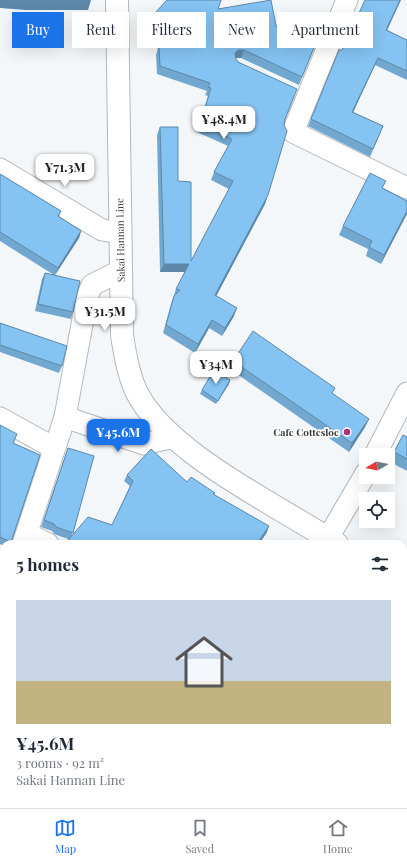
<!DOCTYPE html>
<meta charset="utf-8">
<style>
:root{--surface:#fff;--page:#f2f2f3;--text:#1f2937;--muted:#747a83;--line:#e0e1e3;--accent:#1a73e8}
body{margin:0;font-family:"Playfair Display",serif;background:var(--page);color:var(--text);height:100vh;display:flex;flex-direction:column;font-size:15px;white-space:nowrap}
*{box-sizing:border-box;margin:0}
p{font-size:13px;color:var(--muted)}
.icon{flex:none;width:22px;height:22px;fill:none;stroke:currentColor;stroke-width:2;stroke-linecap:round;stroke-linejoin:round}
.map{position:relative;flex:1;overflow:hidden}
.side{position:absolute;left:0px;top:540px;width:407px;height:268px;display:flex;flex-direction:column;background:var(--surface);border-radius:12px 12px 0 0;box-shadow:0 4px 16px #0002}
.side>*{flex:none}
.hud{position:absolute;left:12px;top:12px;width:383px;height:36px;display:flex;gap:8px}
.needle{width:26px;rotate:260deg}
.tools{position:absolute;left:359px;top:448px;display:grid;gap:8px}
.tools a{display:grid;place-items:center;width:36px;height:36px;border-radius:0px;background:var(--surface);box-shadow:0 4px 16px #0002;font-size:20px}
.price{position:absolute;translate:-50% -34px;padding:0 9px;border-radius:8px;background:#fff;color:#222;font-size:13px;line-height:26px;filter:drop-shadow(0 1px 2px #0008)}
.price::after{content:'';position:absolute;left:50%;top:24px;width:12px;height:9px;margin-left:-6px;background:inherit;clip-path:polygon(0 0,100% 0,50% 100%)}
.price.active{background:var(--accent);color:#fff}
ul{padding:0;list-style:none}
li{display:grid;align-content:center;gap:8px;height:212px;padding:0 16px}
li span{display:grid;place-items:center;height:124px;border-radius:0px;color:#555}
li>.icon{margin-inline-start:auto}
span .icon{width:72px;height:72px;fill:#fffc;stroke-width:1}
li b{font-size:17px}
h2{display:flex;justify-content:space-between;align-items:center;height:48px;padding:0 16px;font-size:17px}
.tag{padding:0 14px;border-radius:0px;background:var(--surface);box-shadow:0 4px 16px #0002;font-size:14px;line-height:36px}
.tag.active{background:var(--accent);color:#fff}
.tabs{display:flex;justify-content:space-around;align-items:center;height:56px;border-top:1px solid var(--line);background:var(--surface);font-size:11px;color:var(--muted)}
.tabs a{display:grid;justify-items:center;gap:2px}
.tabs .active{color:var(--accent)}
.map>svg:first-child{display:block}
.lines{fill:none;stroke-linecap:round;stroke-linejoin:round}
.street-casing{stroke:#b4b7ba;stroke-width:23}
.secondary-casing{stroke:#b4b7ba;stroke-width:24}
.street{stroke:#fff;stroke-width:21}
.secondary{stroke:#fff;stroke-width:22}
.wall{fill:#72a8d0}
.shaded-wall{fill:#5d88a9}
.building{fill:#85c3f2;stroke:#5d88a9}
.poi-dot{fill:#b2317c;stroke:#fff;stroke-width:1.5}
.labels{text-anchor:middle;stroke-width:3.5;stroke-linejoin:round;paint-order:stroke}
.street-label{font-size:10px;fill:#37393a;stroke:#fff}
.poi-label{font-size:10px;font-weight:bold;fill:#37393a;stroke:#fff;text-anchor:end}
</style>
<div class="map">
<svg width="407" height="808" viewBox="0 0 407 808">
<rect width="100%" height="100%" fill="#f4f7fa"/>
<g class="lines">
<g class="street-casing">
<g id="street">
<polyline points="347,0 293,132 407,188"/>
<polyline points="0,169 102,230 120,233"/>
<polyline points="65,417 144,444 174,437"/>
<polyline points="0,418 54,448"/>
<polyline points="375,455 407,393"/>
<polyline points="28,534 48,544"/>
<polyline points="328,538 366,473"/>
<polyline points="23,544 65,417 87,297 92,285 120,271"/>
<polyline points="0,565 4,567"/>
<polyline points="0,598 4,589"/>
<polyline points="403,751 407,753"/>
<polyline points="230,808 233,804"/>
</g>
</g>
<g class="secondary-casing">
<g id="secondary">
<path d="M117,0L122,335C125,354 128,373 136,391C166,453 279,506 337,544"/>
<polyline points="403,588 407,591"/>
</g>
</g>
<use href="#street" class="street"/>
<use href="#secondary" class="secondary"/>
</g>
<g class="wall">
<polygon points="218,9 276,26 314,48 299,85 241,58 235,58 238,62 294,97 285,120 265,204 216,296 234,316 222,336 209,328 195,353 163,333 171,304 176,289 185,272 160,272 157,135 160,127 178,181 191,261 229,189 211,180 214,172 228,146 197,132 208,96 205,95 207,91 157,74 156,55 163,29 151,22 154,14"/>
<polygon points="387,30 407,40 407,80 375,65 353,112 383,126 370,157 308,126 311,119"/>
<polygon points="0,174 61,211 59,217 81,231 79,238 55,275 73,312 71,319 35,311 42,279 45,273 54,275 0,241"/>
<polygon points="383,188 407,201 381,264 366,256 368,249 339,235 343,226"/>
<polygon points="0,323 62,366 59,373 0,352"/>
<polygon points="233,361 369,419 365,427 349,452 230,369"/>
<polygon points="230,380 229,384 216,404 200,394 202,390"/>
<polygon points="0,425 15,440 13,443 40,455 11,544 4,544 4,546 0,544"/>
<polygon points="407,437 407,471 390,462 394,452"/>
<polygon points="68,448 72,535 112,525 130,486 124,481 127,475 187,482 215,493 214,495 267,532 259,544 66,544 68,539 54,534 52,531 41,527"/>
<polygon points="403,621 407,623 407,718 403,716"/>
<polygon points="8,804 39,804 37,808 15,808"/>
<polygon points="267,804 295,804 292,808 273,808"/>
</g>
<g class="shaded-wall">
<polygon points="0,0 91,0 88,10 26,10 0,8"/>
<polygon points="400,0 401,0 384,37 386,30"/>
<polygon points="238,50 244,50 241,58 235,58 235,53"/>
<polygon points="378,58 375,65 350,119 352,112"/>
<polygon points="268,195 265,204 212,304 215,295"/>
<polygon points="407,211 407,214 381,264 384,255"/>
<polygon points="81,231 79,238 55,275 58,268"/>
<polygon points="164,264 189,264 186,272 160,272"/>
<polygon points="237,308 234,316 222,336 225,328"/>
<polygon points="212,320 209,328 195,353 198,344"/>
<polygon points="230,380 229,384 216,404 218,401"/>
<polygon points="369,419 365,427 349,452 352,443"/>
<polygon points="269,526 267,532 259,544 257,544"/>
<polygon points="215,804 217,804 214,808 212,808"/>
</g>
<g class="building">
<polygon points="167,0 221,0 218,9 271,0 276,26 317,40 302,77 244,50 238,50 235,53 236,59 238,62 297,89 285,119 284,125 287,131 268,195 215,295 237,308 225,328 212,320 198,344 166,325 174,296 180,290 176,289 189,264 164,264 160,127 178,127 178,181 191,182 191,261 233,181 214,172 232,139 200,124 211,88 208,87 210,83 160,66 159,47 166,21 154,14"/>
<polygon points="365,0 400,0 386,30 407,40 407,71 378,58 352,112 383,126 373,149 311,119 339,50 342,50"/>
<polygon points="370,173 386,181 382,188 407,201 407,211 384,255 369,247 372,241 343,226"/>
<polygon points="0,174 61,211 58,216 81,231 58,268 0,232"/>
<polygon points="45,273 80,281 73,312 38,304"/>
<polygon points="0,323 67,346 62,366 0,345"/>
<polygon points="253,331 335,388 332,393 369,419 352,443 233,361"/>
<polygon points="214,370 230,380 218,401 202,390"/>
<polygon points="0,425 17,434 13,443 40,455 11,542 0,537"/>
<polygon points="403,435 407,437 407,459 394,452"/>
<polygon points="68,448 94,456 73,533 56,527 54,524 44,520"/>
<polygon points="151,449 187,482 191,477 215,493 213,494 269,526 257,544 66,544 69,539 88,517 112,525 133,481 127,475"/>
<polygon points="0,603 4,604 4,711 0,721"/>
<polygon points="403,621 407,623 407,705 403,703"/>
<polygon points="0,743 4,744 4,804 3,808 0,808"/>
<polygon points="403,770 407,772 407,807 406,808 323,808 326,804 403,804"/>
<polygon points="21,804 38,804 36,808 29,808"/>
<polygon points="81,804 215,804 212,808 78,808"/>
<polygon points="278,804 294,804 291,808 284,808"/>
</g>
<circle class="poi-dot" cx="347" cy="432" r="4"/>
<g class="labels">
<g class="street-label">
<text transform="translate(120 240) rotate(-91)" y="4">Sakai Hannan Line</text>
</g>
<g class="poi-label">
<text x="339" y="436">Cafe Cottesloe</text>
</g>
</g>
</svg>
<div class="tools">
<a><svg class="needle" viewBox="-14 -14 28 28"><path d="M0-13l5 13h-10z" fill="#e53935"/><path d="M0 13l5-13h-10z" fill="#747a83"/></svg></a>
<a><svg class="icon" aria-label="locate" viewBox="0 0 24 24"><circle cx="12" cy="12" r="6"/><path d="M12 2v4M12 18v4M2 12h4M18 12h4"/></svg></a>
</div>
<b class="price" style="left:224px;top:140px">¥48.4M</b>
<b class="price" style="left:65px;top:188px">¥71.3M</b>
<b class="price" style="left:105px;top:332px">¥31.5M</b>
<b class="price" style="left:216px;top:385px">¥34M</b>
<b class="price active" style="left:118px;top:453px">¥45.6M</b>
<div class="hud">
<a class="tag active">Buy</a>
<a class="tag">Rent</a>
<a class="tag">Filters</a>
<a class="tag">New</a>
<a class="tag">Apartment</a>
</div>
<section class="side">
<h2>5 homes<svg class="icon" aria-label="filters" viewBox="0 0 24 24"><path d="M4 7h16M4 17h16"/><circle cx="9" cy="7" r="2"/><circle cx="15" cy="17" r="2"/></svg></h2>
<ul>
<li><span style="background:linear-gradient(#c9d6e8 65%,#c2b280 0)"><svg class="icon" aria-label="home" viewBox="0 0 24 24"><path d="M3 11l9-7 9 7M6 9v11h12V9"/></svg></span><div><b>¥45.6M</b><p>3 rooms · 92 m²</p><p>Sakai Hannan Line</p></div></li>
</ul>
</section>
</div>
<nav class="tabs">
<a class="active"><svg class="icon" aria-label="map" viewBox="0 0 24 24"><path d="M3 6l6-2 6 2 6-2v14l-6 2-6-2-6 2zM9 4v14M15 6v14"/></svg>Map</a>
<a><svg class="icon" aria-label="saved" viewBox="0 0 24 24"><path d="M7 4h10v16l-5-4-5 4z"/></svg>Saved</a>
<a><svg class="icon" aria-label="home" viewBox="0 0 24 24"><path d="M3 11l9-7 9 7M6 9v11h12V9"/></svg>Home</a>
</nav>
